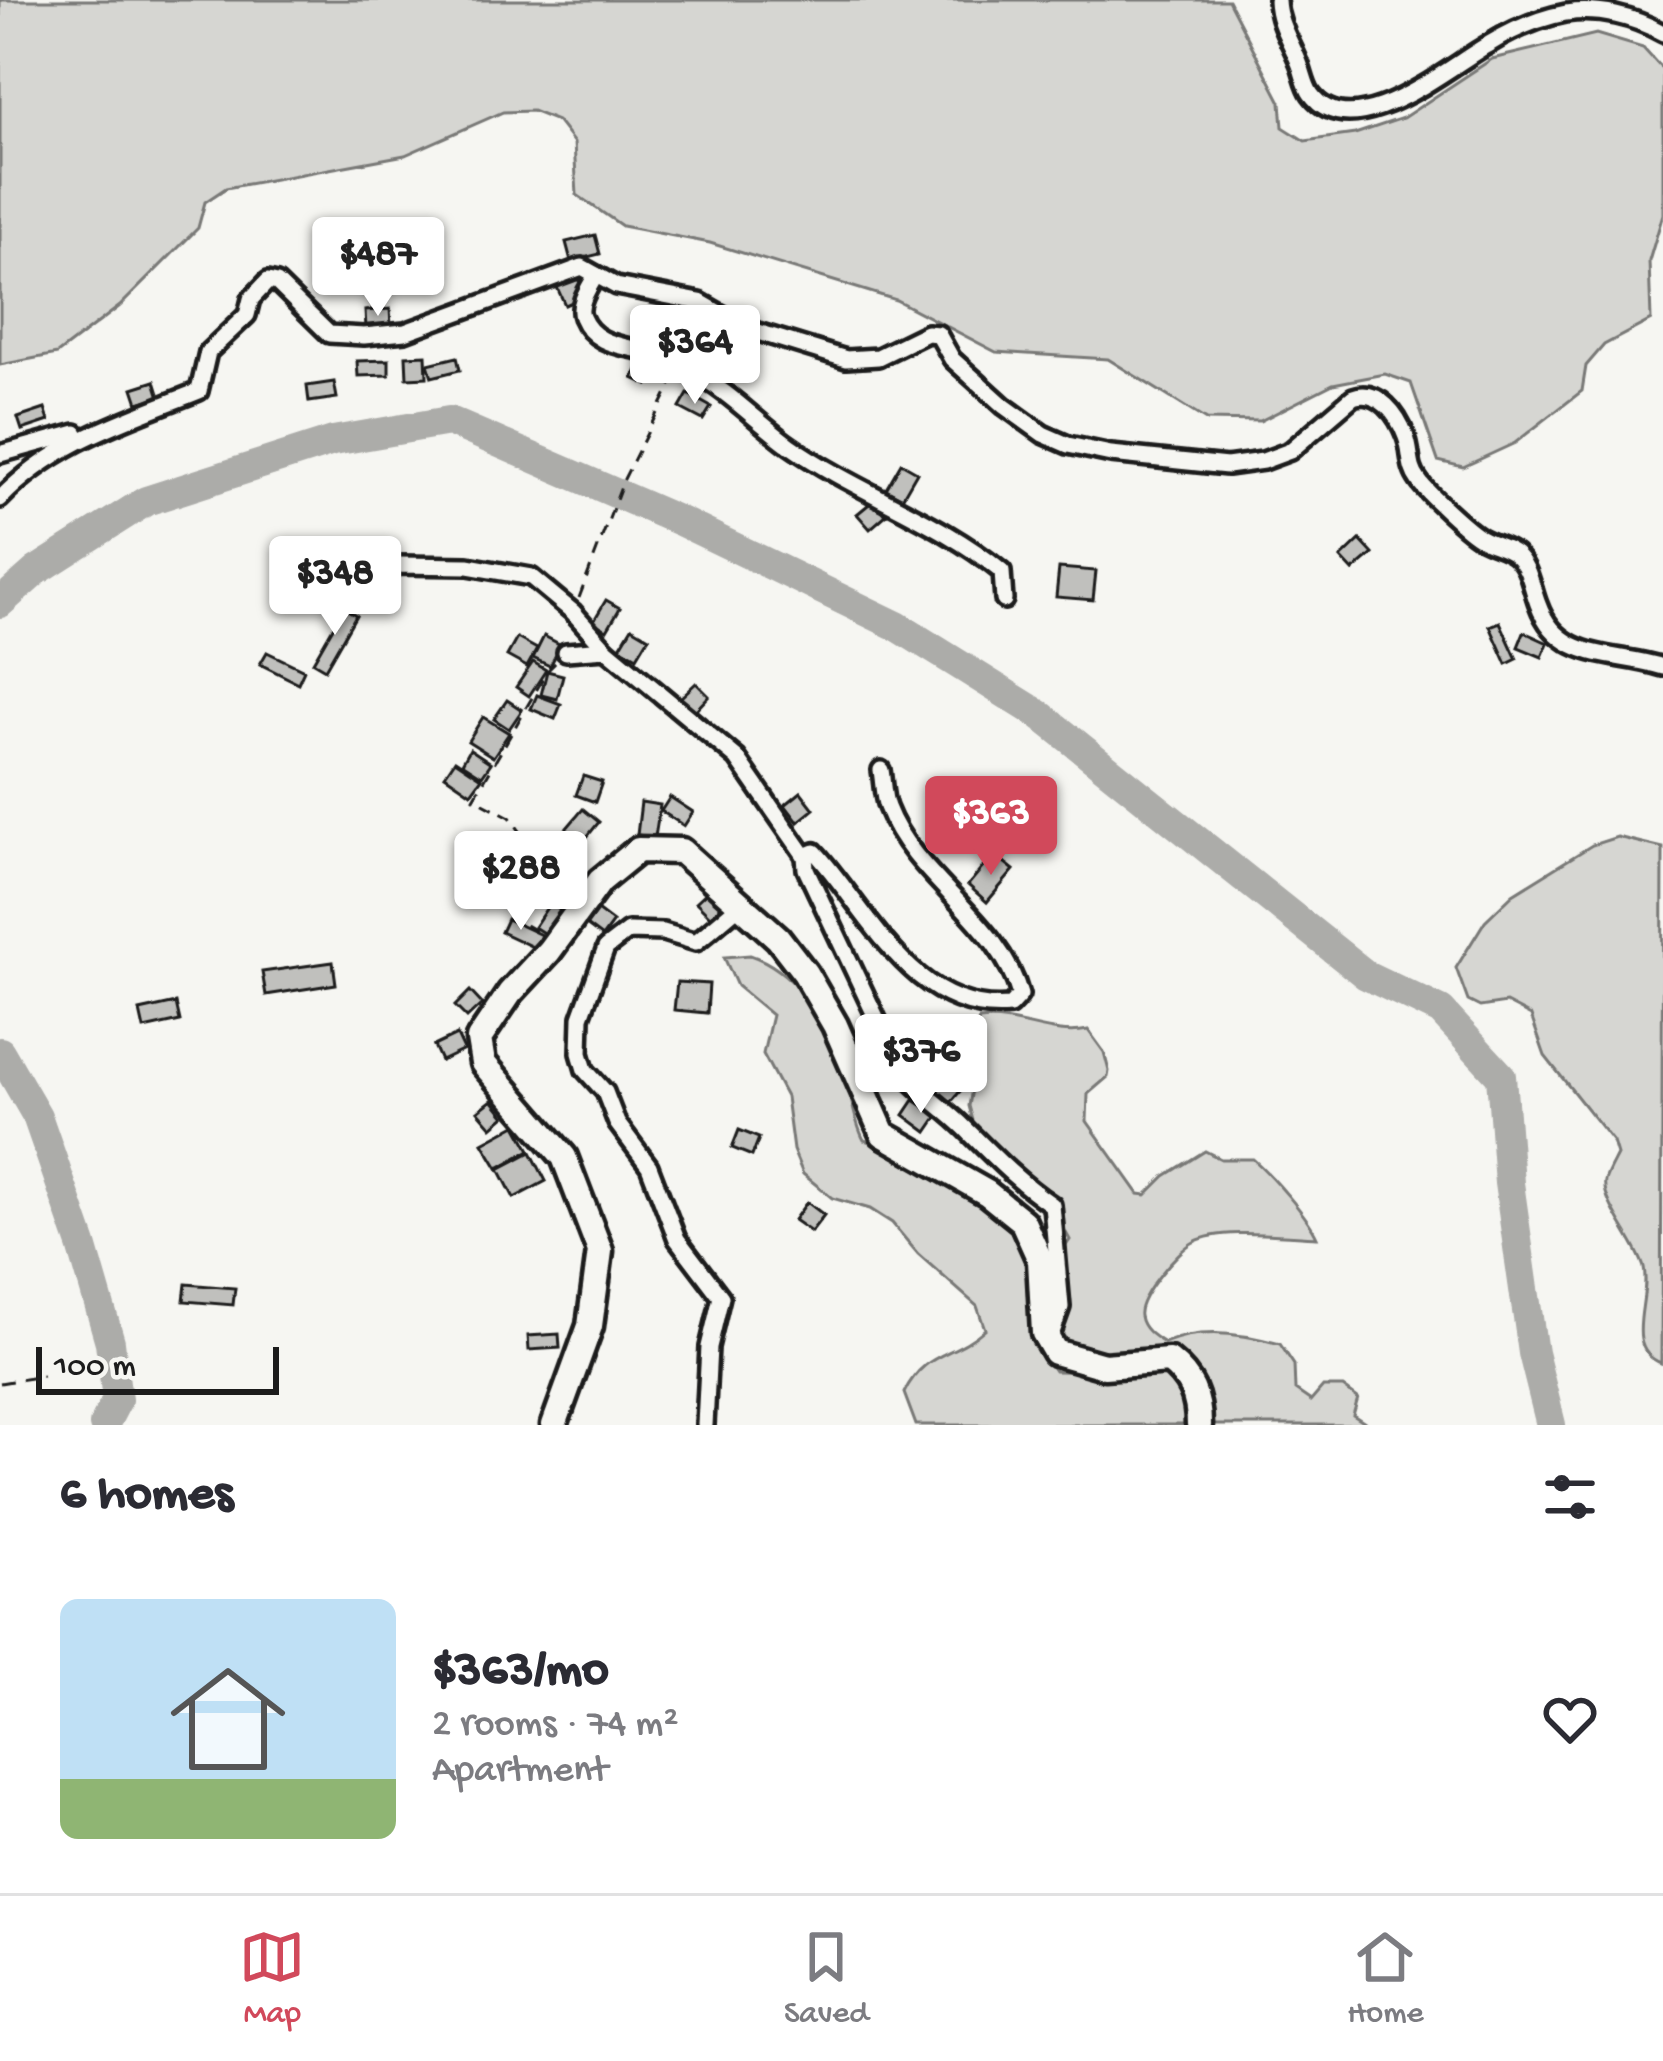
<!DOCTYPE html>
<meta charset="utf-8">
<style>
:root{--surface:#fff;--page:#f7f7f7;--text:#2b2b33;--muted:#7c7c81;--line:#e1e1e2;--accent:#d1495b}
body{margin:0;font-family:"Gochi Hand",sans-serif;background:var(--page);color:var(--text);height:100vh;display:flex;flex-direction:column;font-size:45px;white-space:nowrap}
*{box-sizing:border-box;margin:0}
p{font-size:39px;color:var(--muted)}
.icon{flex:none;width:66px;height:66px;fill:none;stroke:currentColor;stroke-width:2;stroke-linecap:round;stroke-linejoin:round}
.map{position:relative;height:1425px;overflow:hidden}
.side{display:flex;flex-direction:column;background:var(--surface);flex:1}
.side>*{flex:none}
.scale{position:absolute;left:36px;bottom:30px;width:243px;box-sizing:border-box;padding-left:12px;border:6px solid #1c1c1c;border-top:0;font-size:33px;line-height:42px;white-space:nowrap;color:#1c1c1c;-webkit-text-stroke:9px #f6f6f2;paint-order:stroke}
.price{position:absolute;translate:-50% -102px;padding:0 27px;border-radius:12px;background:#fff;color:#222;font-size:39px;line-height:78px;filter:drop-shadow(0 3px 6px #0008)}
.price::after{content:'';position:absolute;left:50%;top:72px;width:36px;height:27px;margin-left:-18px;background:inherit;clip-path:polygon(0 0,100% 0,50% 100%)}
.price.current{background:var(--accent);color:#fff}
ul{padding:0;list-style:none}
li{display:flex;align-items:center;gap:36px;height:300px;padding:0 60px}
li+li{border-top:3px solid var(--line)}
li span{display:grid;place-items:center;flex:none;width:336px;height:240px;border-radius:18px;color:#555}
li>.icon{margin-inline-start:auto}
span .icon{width:144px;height:144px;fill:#fffc;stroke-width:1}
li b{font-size:51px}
h2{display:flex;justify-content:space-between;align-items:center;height:144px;padding:0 60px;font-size:51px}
.tab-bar{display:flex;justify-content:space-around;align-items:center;height:168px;border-top:3px solid var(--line);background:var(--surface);font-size:33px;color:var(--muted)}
.tab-bar a{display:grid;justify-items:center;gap:6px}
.tab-bar .current{color:var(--accent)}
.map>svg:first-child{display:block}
.green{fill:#d6d6d2;stroke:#797977;stroke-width:3}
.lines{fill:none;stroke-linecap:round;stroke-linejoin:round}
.river{stroke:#acaca9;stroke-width:30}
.building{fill:#c0c0bd;stroke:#1c1c1c;stroke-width:3}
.minor-casing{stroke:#1c1c1c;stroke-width:24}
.trunk-casing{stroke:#1c1c1c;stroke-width:33}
.path{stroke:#1c1c1c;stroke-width:3;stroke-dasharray:12 9;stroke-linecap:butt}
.minor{stroke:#f6f6f2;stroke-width:15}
.trunk{stroke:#f6f6f2;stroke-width:24}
</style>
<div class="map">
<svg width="1663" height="1425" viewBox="0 0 1663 1425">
<rect width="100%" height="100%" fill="#f6f6f2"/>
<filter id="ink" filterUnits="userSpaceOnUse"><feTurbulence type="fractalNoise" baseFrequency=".00833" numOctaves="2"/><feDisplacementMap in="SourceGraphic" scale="24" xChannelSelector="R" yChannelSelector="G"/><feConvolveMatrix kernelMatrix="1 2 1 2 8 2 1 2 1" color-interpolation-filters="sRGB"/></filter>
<g filter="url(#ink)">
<g class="green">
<polygon points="0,0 1228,0 1281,102 1283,127 1305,141 1355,134 1403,118 1492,59 1596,34 1643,48 1663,70 1663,214 1649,261 1651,320 1604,345 1586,366 1582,391 1515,443 1463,467 1438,461 1411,383 1385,374 1333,384 1260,421 1206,420 1108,359 996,352 896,300 710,243 622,226 577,195 574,143 557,121 532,111 503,112 405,155 226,188 205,202 198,228 120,306 57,354 0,365"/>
<path d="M1617,837L1663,848L1661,1363C1622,1348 1651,1300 1644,1268C1638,1244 1601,1202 1605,1181C1607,1173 1613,1163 1617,1155L1613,1142L1545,1056L1531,1016L1506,1003L1480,1007L1468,1001L1456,968L1485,921L1513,894L1592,845Z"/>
<path d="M750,955C794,970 824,1016 840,1059C851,1085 851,1115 864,1140L926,1160L1010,1223L1028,1258L1037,1344L1055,1371L1107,1372C1059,1341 1053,1330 1047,1273L1070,1240L1060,1222L1062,1209L1056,1198L1015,1174L978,1139L969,1106L975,1072L970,1046L979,1020C1018,1015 1051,1038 1088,1030L1104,1052L1109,1071L1108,1077L1088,1094L1087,1121L1139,1194L1146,1195L1165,1176L1205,1151L1221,1159H1253C1271,1175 1308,1216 1317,1237C1285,1236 1221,1227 1194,1242C1178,1250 1137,1298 1140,1316C1142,1329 1153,1336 1164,1343C1200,1327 1242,1333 1280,1344L1294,1365L1295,1390L1311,1401L1323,1387H1343L1358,1398L1353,1415L1368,1425H916L904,1393C925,1350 953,1358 985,1329L977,1306L918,1254L892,1223L870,1209L832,1198L803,1174L793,1150L786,1097L763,1054L772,1015L737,986L724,957Z"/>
</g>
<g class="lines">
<g class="river">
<polyline points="0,603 36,571 146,501 333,441 449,421 682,522 897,626 1040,715 1366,975 1441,1011 1501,1076 1509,1183 1533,1353 1551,1425"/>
<polyline points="0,1052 37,1116 82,1245 110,1342 117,1400 104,1425"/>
</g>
</g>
<g class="building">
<polygon points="334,235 351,244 338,270 321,261"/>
<polygon points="595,235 600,254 571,261 566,242"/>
<polygon points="577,276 585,296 565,305 556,285"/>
<polygon points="390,309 391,327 366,328 365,311"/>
<polygon points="426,355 427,377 407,378 406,356"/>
<polygon points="644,355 660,362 648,385 633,378"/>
<polygon points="457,357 460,370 432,377 428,364"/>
<polygon points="389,360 389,375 358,376 357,361"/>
<polygon points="155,381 160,397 138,403 133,388"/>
<polygon points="334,382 337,398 309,402 307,386"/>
<polygon points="688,394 711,407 703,420 680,408"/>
<polygon points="45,409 49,421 22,430 18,418"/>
<polygon points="901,463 917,472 902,498 886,489"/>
<polygon points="874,500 886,515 870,529 857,514"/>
<polygon points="1360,540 1373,554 1353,571 1341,558"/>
<polygon points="1059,568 1096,571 1093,600 1056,597"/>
<polygon points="606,600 620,608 607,630 593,622"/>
<polygon points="344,608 356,615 325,669 313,662"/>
<polygon points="1500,622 1517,659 1507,664 1490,626"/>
<polygon points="632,627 649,637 637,657 620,647"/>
<polygon points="1524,632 1548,643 1542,657 1518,647"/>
<polygon points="544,636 561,645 550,666 533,658"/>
<polygon points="517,638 537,649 527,667 507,656"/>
<polygon points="267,652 304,670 298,683 260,664"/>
<polygon points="533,662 546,670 529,696 516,687"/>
<polygon points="547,671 563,675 557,699 541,695"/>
<polygon points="696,683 709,696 693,713 679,699"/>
<polygon points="537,695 561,704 555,719 531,709"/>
<polygon points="507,700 522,710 509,729 494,719"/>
<polygon points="483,717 509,733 493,757 468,741"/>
<polygon points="470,749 491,763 482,776 462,763"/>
<polygon points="455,760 482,778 471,793 445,775"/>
<polygon points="583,776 602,782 595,802 576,795"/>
<polygon points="801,792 814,809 798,822 785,805"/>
<polygon points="670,797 693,812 684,826 661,811"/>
<polygon points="641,802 660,805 655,837 637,835"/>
<polygon points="583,809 599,822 582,843 566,829"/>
<polygon points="509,851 523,862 507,883 493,872"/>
<polygon points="994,854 1014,870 987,902 968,885"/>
<polygon points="711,888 730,906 715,921 696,902"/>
<polygon points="550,903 564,913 548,936 534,927"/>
<polygon points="593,907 613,922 602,937 582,922"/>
<polygon points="507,919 541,935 535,948 501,932"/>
<polygon points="333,962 336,984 266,995 262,972"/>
<polygon points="677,982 709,984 707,1013 674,1010"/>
<polygon points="470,991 482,1004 467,1018 455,1006"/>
<polygon points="176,1003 180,1021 144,1029 140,1011"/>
<polygon points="457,1035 464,1050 441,1061 434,1046"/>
<polygon points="949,1066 968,1082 951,1102 932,1087"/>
<polygon points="492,1100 505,1116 492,1127 478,1111"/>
<polygon points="914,1100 938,1116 927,1132 904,1115"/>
<polygon points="516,1125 530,1150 498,1168 483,1143"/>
<polygon points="739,1130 759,1138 752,1156 732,1148"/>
<polygon points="531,1152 546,1181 514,1198 499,1169"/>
<polygon points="807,1202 824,1215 811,1232 794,1220"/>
<polygon points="186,1284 235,1288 233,1305 184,1301"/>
<polygon points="559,1334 560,1348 529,1350 528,1336"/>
</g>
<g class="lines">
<g class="minor-casing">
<g id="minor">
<path d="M1277,0C1278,26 1293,44 1301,68C1304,77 1306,87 1311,94C1352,150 1449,66 1489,44C1512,30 1539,18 1566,13C1599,8 1634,17 1663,33"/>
<path d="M596,275C590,286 577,304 582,317C593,344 620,345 643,351C659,355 679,365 694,373C730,392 757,422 789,445C857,493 938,519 1002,572L1004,600"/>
<polyline points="0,454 76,433"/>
<path d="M0,499C56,441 127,420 199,391L208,352L247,315L251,299L268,281L277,283L329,334L364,336L405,332L582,267L616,286L700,302L745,328L846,359L878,357L927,333L938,334L952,359L1004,406L1043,434L1068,445L1111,454L1227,466L1263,461L1290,451L1353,397C1379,388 1398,415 1406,437C1412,453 1408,467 1419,481C1427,493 1468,531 1481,538C1491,544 1505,546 1515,554C1530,567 1531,586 1538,604C1559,663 1615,651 1663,667"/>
<polyline points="372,583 398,565 468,566 531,577 573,612 606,649"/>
<polyline points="566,652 606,649 737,758 805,856"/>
<path d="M881,770C883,782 883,796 887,807C915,880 1000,920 1020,995L1010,1006C914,1015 869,911 815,852L805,856L806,869L901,1070C920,1093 944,1107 965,1128C995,1158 1017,1181 1052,1205L1061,1307L1050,1338"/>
<polyline points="705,1425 709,1347 721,1297 677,1239 649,1166 617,1123 605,1092 585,1070 580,1053 581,1017 606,948 628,931 663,932 696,942 741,904"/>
</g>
</g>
<g class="trunk-casing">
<path id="trunk" d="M554,1425L590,1326L600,1251L564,1157L483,1063L479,1039L510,993L549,951L600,881L638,850L681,851L778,938L805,973L835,1025L883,1134L987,1193L1023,1222L1040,1260L1044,1333L1055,1352L1104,1366L1169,1361C1191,1378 1199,1397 1199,1425"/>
</g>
<g class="path">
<polyline points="579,598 624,479 673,381"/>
<polyline points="536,931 512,917 540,891 542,873 537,855 510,817 474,798 548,670 556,662"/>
<polyline points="0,1383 43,1376"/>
</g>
<use href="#minor" class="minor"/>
<use href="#trunk" class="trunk"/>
</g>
</g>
</svg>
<div class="scale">100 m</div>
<b class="price" style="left:378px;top:319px">$487</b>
<b class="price" style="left:695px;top:407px">$364</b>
<b class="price" style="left:335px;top:638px">$348</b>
<b class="price current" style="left:991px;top:878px">$363</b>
<b class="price" style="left:521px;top:933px">$288</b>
<b class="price" style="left:921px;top:1116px">$376</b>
</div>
<section class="side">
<h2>6 homes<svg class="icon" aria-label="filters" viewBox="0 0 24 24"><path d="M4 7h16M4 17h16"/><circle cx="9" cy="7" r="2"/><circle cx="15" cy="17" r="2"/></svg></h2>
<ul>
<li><span style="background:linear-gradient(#bfe0f5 75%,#8fb573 0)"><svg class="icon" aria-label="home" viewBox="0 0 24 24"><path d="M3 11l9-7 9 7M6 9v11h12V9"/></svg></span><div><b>$363/mo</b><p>2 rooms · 74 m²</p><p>Apartment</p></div><svg class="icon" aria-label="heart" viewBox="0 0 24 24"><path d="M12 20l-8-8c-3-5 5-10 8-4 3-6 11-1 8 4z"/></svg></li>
</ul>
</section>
<nav class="tab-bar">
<a class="current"><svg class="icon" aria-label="map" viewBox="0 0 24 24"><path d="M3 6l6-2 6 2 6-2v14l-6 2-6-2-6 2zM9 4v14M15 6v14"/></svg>Map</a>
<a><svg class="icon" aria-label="saved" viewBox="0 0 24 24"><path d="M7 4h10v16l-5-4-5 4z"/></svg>Saved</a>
<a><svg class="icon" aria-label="home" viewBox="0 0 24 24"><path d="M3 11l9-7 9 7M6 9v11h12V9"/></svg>Home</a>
</nav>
